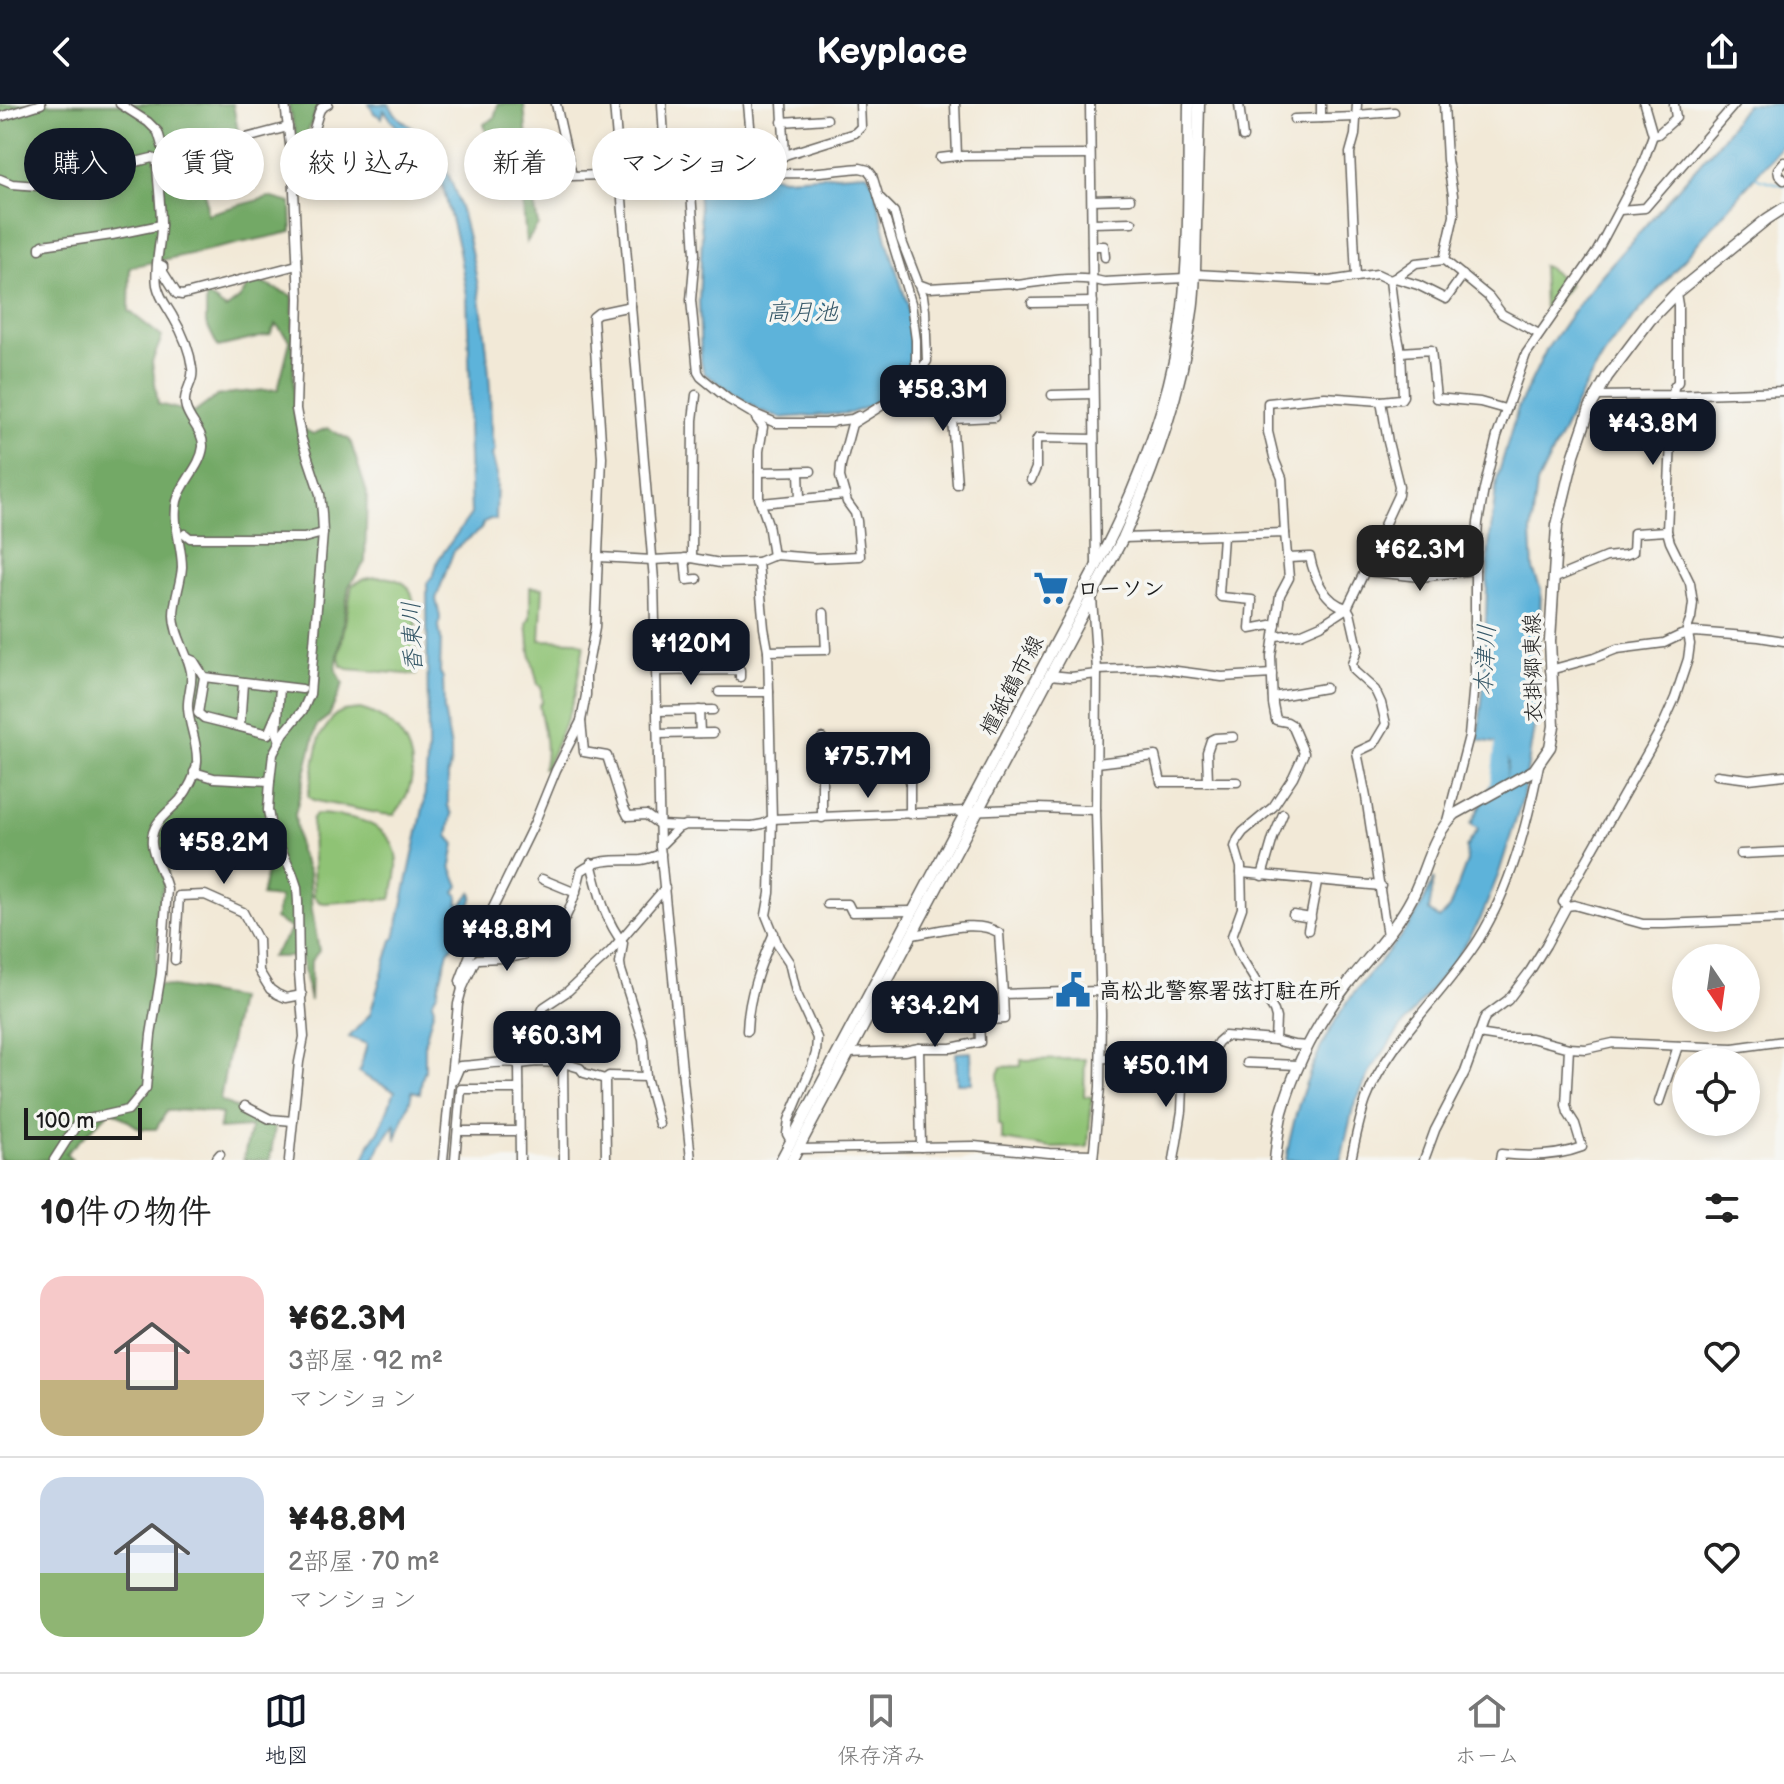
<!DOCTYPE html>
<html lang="ja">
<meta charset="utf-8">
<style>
:root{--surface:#fff;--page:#f6f6f6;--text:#222;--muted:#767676;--line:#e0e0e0;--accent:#111827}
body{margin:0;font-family:"Balsamiq Sans","Klee One",sans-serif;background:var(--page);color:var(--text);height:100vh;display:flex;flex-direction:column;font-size:30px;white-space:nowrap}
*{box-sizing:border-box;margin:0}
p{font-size:26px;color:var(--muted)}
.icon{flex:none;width:44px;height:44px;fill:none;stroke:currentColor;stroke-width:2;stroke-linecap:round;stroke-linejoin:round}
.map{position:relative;height:1056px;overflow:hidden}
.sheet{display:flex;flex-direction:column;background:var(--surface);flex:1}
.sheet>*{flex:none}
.guide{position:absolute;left:24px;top:24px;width:800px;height:72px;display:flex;gap:16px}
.needle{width:52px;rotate:167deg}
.buttons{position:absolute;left:1672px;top:840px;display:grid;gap:16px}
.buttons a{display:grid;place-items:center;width:88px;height:88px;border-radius:50%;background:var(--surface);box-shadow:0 4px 12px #0003;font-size:40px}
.scale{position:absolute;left:24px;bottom:20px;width:118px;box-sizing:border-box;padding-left:8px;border:4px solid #1c1c1c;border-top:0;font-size:22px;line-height:28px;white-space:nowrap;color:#1c1c1c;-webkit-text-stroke:6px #f6f6f2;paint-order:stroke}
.price{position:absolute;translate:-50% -68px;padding:0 18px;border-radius:16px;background:var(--accent);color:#fff;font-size:26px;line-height:52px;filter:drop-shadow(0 2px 4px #0008)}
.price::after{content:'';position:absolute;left:50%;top:48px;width:24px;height:18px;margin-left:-12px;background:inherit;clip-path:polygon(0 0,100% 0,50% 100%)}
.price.selected{background:#222;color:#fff}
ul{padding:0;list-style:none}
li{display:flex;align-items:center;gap:24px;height:200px;padding:0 40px}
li+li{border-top:2px solid var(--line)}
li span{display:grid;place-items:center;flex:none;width:224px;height:160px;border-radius:24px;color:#555}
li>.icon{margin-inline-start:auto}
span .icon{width:96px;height:96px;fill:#fffc;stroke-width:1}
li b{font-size:34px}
h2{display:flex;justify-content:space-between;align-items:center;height:96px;padding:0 40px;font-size:34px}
.tag{padding:0 28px;border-radius:36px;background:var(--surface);box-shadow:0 4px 12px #0003;font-size:28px;line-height:72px}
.tag.selected{background:var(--accent);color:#fff}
header{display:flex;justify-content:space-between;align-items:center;height:104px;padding:0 40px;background:var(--accent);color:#fff;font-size:36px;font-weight:700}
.menu{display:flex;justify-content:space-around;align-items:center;height:112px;border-top:2px solid var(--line);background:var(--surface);font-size:22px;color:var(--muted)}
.menu a{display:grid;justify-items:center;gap:4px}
.menu .selected{color:var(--accent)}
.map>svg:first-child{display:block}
.green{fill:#8fc374;stroke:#567048;stroke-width:2}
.forest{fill:#73a966;stroke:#486241;stroke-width:2}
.water{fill:#5db3da;stroke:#3c687b;stroke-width:2}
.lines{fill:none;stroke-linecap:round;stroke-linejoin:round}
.stream{stroke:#5db3da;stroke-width:2}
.river{stroke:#5db3da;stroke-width:14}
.minor-casing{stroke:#67645d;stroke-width:11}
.major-casing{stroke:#67645d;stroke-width:13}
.minor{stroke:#fff;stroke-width:8}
.major{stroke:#fff;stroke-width:10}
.labels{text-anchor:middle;stroke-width:7;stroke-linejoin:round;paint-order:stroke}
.poi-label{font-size:22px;font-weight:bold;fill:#1c1c1c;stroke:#f6f6f2;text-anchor:start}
.street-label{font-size:22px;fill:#1c1c1c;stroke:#f6f6f2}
.water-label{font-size:24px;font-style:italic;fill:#365868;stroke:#f6f6f2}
</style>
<header><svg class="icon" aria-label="back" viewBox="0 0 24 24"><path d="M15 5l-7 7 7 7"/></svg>Keyplace<svg class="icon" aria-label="share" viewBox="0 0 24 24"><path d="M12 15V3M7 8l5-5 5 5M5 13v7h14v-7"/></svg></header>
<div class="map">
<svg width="1784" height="1056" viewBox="0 0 1784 1056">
<rect width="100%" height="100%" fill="#f6f6f2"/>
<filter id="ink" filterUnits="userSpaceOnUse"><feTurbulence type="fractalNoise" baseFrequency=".0125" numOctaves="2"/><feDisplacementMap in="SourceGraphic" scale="16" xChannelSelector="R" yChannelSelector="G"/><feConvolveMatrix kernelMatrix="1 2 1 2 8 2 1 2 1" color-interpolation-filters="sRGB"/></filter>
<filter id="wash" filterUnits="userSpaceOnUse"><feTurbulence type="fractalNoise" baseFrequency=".006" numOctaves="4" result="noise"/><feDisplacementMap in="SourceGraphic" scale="32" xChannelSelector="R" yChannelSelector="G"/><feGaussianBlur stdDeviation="1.8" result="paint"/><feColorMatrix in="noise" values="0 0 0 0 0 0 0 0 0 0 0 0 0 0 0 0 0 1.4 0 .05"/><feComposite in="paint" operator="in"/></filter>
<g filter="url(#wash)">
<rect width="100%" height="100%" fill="#f2e9d7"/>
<g class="green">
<polygon points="1542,162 1548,164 1570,181 1550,205 1544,202"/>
<path d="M376,473C387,473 399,474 407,482C420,494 415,552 416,571L348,565L341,562L339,553L352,481L364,475Z"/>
<path d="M530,483L543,484L540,536L577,537L584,541L575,590L568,612L546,664H543C550,644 542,621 539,601L542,599L541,583L538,581L530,549L527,519L530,514Z"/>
<path d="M360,605C411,619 429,670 394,711L382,710L316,697L311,695L308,691L320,632L335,611L343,607Z"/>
<path d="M316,710C348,711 394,717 397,757C398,769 394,783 391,795L325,799L320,798L314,793L312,715Z"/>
<polygon points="1085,955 1084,992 1092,993 1088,1043 1051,1044 1002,1036 1002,1022 999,1021 998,970 1001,963 1021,962 1021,956"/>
</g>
<g class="forest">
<polygon points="0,0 233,0 238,27 217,40 202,45 207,110 269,93 291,99 292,128 130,163 129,207 162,233 152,258 158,300 194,309 217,292 233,289 278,285 290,237 276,220 270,231 218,243 206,219 206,191 226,205 240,194 252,175 293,192 294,305 297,321 313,330 327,324 350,336 367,389 365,458 349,482 336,565 343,580 329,612 317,621 295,710 299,747 309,768 312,806 319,847 311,857 310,897 301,853 271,853 292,825 275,815 280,794 261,792 267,765 177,739 161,790 155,880 238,894 220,996 275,1023 270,1056 243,1056 251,1023 219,1025 222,1010 197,1006 167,1007 156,1025 140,1025 112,1006 66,1049 72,1056 0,1056"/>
<polygon points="288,0 319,0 300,49"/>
<polygon points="498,0 524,0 530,76 538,121 526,139 521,77 512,53 494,55 484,20 494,14"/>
</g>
<g class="water">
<path d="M369,0H389C398,18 415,26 433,34L435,32L441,38L439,44C444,62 452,78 458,96C476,158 486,221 490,285C491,298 489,336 495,345L492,351L497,371L496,416L490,415L484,418L481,425L454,446L436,495L440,513L439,523L441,535L440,568L443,574L444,606L451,645V658L448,670V702L452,710L448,732L455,740L451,762L459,782L455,788L458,791V800H463L471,788L473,790L472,795L456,839L448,847L437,889L432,898L434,904L425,937V966L422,975L420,989L412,987C410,1004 400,1019 396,1036L395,1020L380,1042L374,1056H364L370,1040L379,1027L395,987L368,974L359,968L367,940L349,933L370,910L392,836L395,834L424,700L428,645L427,479L434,470L438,456L471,410L468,324L470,283L467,191L458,142L434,48L396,22L384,6L382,14L374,9Z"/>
<path d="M1746,0H1784V39L1611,240L1584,284L1537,380L1531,429L1533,465L1541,486L1537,604L1523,693L1499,769L1480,816L1457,853L1401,923L1371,966L1353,1004L1341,1056H1286C1294,1006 1312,955 1338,912C1360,876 1391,848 1414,814C1422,803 1427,788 1434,775L1429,807L1439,815L1449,805L1467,757L1466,744L1478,725L1471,720L1493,676L1506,671L1508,659L1504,643L1495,639L1478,636L1484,577L1488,452L1497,375L1518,304L1546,246L1572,209L1599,174L1719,38Z"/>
<polygon points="707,68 747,68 784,74 867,69 874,80 887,136 907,199 913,267 909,277 869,302 851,309 780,314 759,306 704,269 701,258 699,198 702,131 697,79 702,70"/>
<polygon points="971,948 972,979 957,979 956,949"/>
</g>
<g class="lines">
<polyline class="stream" points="1755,72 1760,75 1784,81"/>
<polyline class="river" points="1495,691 1499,669 1504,624"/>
</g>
</g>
<g filter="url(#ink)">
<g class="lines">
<g class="minor-casing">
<g id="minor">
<polyline points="120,0 148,18 158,28 166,55"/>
<polyline points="285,0 293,65 296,129 299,194 296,305 301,333 320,390 322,409 323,429 310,590 303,606 284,629 273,650 270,677 268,706 271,724 292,768 297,783 298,798 299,869 304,933 299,958 289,1056"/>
<path d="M556,0L572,72L688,68L695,65C721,64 767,70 785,51L855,29L861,23L860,0"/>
<polyline points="614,0 654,476 660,742 691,1056"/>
<polyline points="662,0 666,69"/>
<polyline points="748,0 754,64"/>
<polyline points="782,0 785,51"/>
<polyline points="955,0 957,52"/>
<polyline points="1090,0 1096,461"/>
<polyline points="1239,0 1243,33"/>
<polyline points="1321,0 1321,14"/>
<polyline points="1444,0 1447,56 1453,91 1454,111 1444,156"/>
<polyline points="1357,11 1394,8"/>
<polyline points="0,13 41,0"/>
<polyline points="1294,15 1357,13"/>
<polyline points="782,18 827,15"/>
<polyline points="1653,31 1658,30 1676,14 1674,0"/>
<polyline points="940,54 957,52 1090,51"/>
<polyline points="1784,58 1778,65 1779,71 1784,76"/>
<path d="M292,59C310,48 313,27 319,8L321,4L328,0"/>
<path d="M759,64C776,75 838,66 860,64L868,66L872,71L911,199L916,236V274L912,280L900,287"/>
<polyline points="688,68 690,71 695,150 691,196 698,268 701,273 728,295 750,308 776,319 832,319"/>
<polyline points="0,75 12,80 38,82 152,54 159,57"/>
<polyline points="1092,96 1130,95"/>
<polyline points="1620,106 1645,104 1735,0"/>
<polyline points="1092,119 1132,118"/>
<polyline points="1092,142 1104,142 1105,153"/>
<polyline points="40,143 40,145 43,141 112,131 161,121"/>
<polyline points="161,161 163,162 163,168 177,190 182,191 297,161"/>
<polyline points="1195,170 1329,177 1377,170 1390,176 1395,174 1416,159 1444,156 1489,193 1502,210 1539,230"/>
<polyline points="1356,173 1350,49 1355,31 1357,0"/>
<polyline points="1395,174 1418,181 1446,195 1463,171"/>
<path d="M918,180L929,184L1011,179L1017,181C1046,177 1076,171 1104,178L1185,174"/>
<polyline points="1032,199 1093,198"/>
<polyline points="1401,248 1431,246 1436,294 1480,298 1505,305"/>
<polyline points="923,281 937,303 952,315 994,313"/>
<polyline points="1052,291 1093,290"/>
<polyline points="1597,292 1673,291 1784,287"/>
<polyline points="756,314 763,323 759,347 759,394 768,420 773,452"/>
<polyline points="952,315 957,380"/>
<polyline points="829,318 852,315 858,312"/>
<polyline points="759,368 811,367"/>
<polyline points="799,368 800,395"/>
<polyline points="1031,376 1036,364 1036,338 1038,334 1094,335"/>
<polyline points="761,399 845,391"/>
<polyline points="1285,429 1282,374 1275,357 1268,328 1268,299 1325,293 1381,297"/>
<polyline points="185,430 190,434 304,434 323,429"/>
<polyline points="1223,432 1219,490 1221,493 1252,496 1250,525 1276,520"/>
<polyline points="1123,434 1285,429 1289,474 1280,491 1271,552 1273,600 1276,616 1287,618 1292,621 1304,649 1293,673 1273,703 1243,728 1238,735 1235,743 1241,763 1242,804 1232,832 1239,850 1274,907 1276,914 1275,936"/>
<polyline points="599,453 652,456 692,454 720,459 758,458 764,524 768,546 772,715 770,789 766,811 779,843 789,858 796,888 817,934 816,949 812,962 789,1016 787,1030 791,1037"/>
<polyline points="685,454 687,476 697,475"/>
<polyline points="692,454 693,316 696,291"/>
<path d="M1288,454L1310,453C1314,473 1325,499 1347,504L1350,509L1358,544L1352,560L1354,567L1375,586L1381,599L1386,620L1374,640L1357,648L1366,693L1387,832"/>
<polyline points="758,458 775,451 814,454 860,452 857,417 855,409 847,398 840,373 841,361 852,320 881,302 923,281 923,263 927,257 925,206 923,192 901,135 894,108 879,93"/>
<polyline points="1364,467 1421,473 1475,466"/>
<polyline points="1553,475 1606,453 1625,451 1633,448 1634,429 1667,427"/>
<polyline points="1092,494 1097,566 1096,706 1101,911 1100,983 1093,1056"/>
<polyline points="1275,532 1300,530 1321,521 1347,504 1374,448 1385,419 1398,391 1399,382 1388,338 1381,297 1401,295 1403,292 1401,248 1395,218 1390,176"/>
<polyline points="768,547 826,546 824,509"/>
<polyline points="187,554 194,557 204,573 198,609 204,614 268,630 277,609"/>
<polyline points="1097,566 1154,564 1222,573 1272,570"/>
<polyline points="1550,566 1594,554 1617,545 1664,539 1681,531 1694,528 1759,533 1784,537"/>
<polyline points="656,567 740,566 740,573"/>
<polyline points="1050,571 1071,573 1097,570"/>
<polyline points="204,573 302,585"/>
<polyline points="719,588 769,588"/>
<polyline points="1273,593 1325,584"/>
<polyline points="699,606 700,629"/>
<polyline points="657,607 713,606"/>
<polyline points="581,617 584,648 607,652 623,702 628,712 646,711 660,721 681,722"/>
<polyline points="240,622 243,579"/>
<polyline points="658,630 713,629"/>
<polyline points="822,634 822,714"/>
<polyline points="280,637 277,629 280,583"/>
<polyline points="910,650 910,710"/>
<polyline points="1097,659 1155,652 1161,678 1237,678"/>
<polyline points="194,668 214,674 270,677"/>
<polyline points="1717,671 1749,675 1784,671"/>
<polyline points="1208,677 1207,648 1211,636 1215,634 1233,633"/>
<polyline points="1447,717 1469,632 1475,568 1475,466 1478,419 1484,385 1497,332 1526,250 1596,149 1641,64 1653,31 1644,0"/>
<polyline points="660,742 678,724 685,721 752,722 763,720 772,715 1037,704 1096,706"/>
<polyline points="1740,750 1784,748"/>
<path d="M591,759C599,788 604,815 623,839L620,859L621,866L643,935L646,973"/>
<polyline points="1241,769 1381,782"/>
<polyline points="1262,772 1273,734 1283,710"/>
<polyline points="542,775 576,789"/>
<polyline points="827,800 848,800 852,808 913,807"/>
<polyline points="1567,802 1563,798 1662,623 1675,594 1688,555 1690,540 1687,525 1691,514 1693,499 1690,479 1670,438 1667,427 1673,291 1674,283 1678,278 1678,201 1676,189"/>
<polyline points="1293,811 1311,814"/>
<polyline points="1308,826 1317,778"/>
<path d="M912,831C936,828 977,814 999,829L1003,890"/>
<polyline points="175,856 179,792 205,791 243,808 258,836 259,867 270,885 277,890 286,894 302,891"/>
<polyline points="462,885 460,877 469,853 534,720 556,666 581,617 586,591 586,571 595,524 602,353 593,213 598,209 631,202"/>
<path d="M747,927C748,893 760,861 774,829"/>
<polyline points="1478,930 1504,934 1531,934 1569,944 1586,945 1613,939 1733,944 1784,937"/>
<polyline points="919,944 951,944 980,938 979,917 1004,915 1003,890 1100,887"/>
<polyline points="848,949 904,947 919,944 921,1043"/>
<polyline points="1101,954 1198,957 1209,953 1218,938 1225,932 1275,936 1294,941 1308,942"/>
<polyline points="537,958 536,925 537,917 544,903 568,887 610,848 665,784"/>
<polyline points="563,959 564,1056"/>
<polyline points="1247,959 1299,961"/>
<polyline points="605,975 609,972 646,973 659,1020"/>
<path d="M454,976L460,962C476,962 507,955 519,960"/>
<polyline points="1659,998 1678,942"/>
<polyline points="245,1002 270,1015 293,1017"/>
<polyline points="459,1027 519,1027"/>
<polyline points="798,1045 974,1042 1049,1049 1093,1050"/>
<path d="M54,1056L79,1017L128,1006L146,984L151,931L161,870L167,785C164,770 153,754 152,740C150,719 168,709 180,696C188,686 196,671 197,658C198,639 189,622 188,604C187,592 193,581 191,568C188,549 174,531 174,511C174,495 181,479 182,463C182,441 172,419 177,397C182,378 201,362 203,343C204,328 190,318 186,304C181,289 195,279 192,264C190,247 182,228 173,213C167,202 160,195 157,181C154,162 161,141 161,121C161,101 158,81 157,61L159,57L288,23"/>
<polyline points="215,1056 220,1050"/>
<path d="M443,1056L458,900L462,885L475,857L478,855C494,854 514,855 529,849C562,835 574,799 581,767C600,753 619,757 641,756C648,755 654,752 661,750"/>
<polyline points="455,1056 461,985 519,985"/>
<polyline points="520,1056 519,960 537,958 563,959 580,964 584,969 605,975 606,1056"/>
<polyline points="1174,1056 1182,1007 1184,957"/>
<path d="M1351,1056C1355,1036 1359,1016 1366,996C1389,936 1445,889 1479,835C1511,783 1527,721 1539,661"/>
<polyline points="1424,1056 1435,1026 1465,968 1485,913 1508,896 1530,867 1546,841 1567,802 1574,801 1643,820 1664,820 1784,815"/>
<path d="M1500,1056L1501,1050C1528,1053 1556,1053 1582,1043L1575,1020L1568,1009L1566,1001L1569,944"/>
</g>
</g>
<g class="major-casing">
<g id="major">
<path d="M781,1056L1096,463C1138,383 1173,293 1183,203C1190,136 1188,67 1189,0"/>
<path d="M792,1056L1123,434C1155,362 1182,287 1192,207C1196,179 1195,150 1196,122C1197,81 1198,41 1199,0"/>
<path d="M1275,1056C1277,1040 1278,1023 1282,1008C1295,961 1319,916 1349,878C1369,853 1392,829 1408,801C1426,771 1429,734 1455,710L1534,666L1550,643L1554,622L1550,537L1557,421L1574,351L1590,304L1607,273L1650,216L1676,189L1767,115L1784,104"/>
</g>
</g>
<use href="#minor" class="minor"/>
<use href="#major" class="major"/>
</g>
</g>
<defs>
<g id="supermarket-bare" transform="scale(2.76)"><path d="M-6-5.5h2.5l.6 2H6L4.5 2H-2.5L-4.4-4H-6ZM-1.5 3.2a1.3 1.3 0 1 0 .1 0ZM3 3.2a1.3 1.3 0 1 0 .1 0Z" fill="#1f6fb2" stroke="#f6f6f2" stroke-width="2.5" paint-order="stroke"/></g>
<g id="civic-bare" transform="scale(2.76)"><path d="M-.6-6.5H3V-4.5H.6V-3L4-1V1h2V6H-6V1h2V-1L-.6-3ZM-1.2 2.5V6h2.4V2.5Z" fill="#1f6fb2" stroke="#f6f6f2" stroke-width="2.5" paint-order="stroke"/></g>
</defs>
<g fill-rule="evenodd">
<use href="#supermarket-bare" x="1051" y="484"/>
<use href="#civic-bare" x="1073" y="886"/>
</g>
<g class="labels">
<g class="poi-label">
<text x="1077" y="492">ローソン</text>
<text x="1099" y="894">高松北警察署弦打駐在所</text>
</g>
<g class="street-label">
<text transform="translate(1532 564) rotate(-91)" y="8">衣掛郷東線</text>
<text transform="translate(1011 581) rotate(-62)" y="8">檀紙鶴市線</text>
</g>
<g class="water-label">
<text x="802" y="216">高月池</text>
<text transform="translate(412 533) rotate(-92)" y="8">香東川</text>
<text transform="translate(1485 556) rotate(-87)" y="8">本津川</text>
</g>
</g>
</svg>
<div class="buttons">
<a><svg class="needle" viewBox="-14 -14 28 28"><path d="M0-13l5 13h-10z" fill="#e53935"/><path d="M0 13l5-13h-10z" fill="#767676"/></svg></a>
<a><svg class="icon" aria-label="locate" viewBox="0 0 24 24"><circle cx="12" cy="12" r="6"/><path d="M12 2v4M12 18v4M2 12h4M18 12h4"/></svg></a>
</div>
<div class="scale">100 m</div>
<b class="price" style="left:943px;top:329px">¥58.3M</b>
<b class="price" style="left:1653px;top:363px">¥43.8M</b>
<b class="price selected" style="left:1420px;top:489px">¥62.3M</b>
<b class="price" style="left:691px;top:583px">¥120M</b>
<b class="price" style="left:868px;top:696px">¥75.7M</b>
<b class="price" style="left:224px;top:782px">¥58.2M</b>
<b class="price" style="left:507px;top:869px">¥48.8M</b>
<b class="price" style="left:935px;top:945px">¥34.2M</b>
<b class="price" style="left:557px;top:975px">¥60.3M</b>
<b class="price" style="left:1166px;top:1005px">¥50.1M</b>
<div class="guide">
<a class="tag selected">購入</a>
<a class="tag">賃貸</a>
<a class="tag">絞り込み</a>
<a class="tag">新着</a>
<a class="tag">マンション</a>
</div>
</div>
<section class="sheet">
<h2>10件の物件<svg class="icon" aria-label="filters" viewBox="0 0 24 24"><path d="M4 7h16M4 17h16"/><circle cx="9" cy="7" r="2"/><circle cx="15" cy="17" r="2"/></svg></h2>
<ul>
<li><span style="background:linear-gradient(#f6c9c9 65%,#c2b280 0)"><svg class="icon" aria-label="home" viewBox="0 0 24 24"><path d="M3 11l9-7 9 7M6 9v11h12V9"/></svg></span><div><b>¥62.3M</b><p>3部屋 · 92 m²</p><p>マンション</p></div><svg class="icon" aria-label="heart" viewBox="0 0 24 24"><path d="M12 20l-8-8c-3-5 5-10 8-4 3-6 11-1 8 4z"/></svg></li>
<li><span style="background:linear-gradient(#c9d6e8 60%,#8fb573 0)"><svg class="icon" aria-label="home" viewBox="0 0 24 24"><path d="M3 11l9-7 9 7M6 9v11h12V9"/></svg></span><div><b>¥48.8M</b><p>2部屋 · 70 m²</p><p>マンション</p></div><svg class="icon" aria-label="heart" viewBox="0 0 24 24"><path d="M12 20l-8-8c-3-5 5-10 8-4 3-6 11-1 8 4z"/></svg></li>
</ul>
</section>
<nav class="menu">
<a class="selected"><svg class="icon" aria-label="map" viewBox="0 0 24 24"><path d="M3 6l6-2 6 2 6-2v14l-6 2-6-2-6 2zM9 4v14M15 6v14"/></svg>地図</a>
<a><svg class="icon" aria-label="saved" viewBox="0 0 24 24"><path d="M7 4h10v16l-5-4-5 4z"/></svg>保存済み</a>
<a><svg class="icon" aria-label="home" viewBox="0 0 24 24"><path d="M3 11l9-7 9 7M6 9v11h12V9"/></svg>ホーム</a>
</nav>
